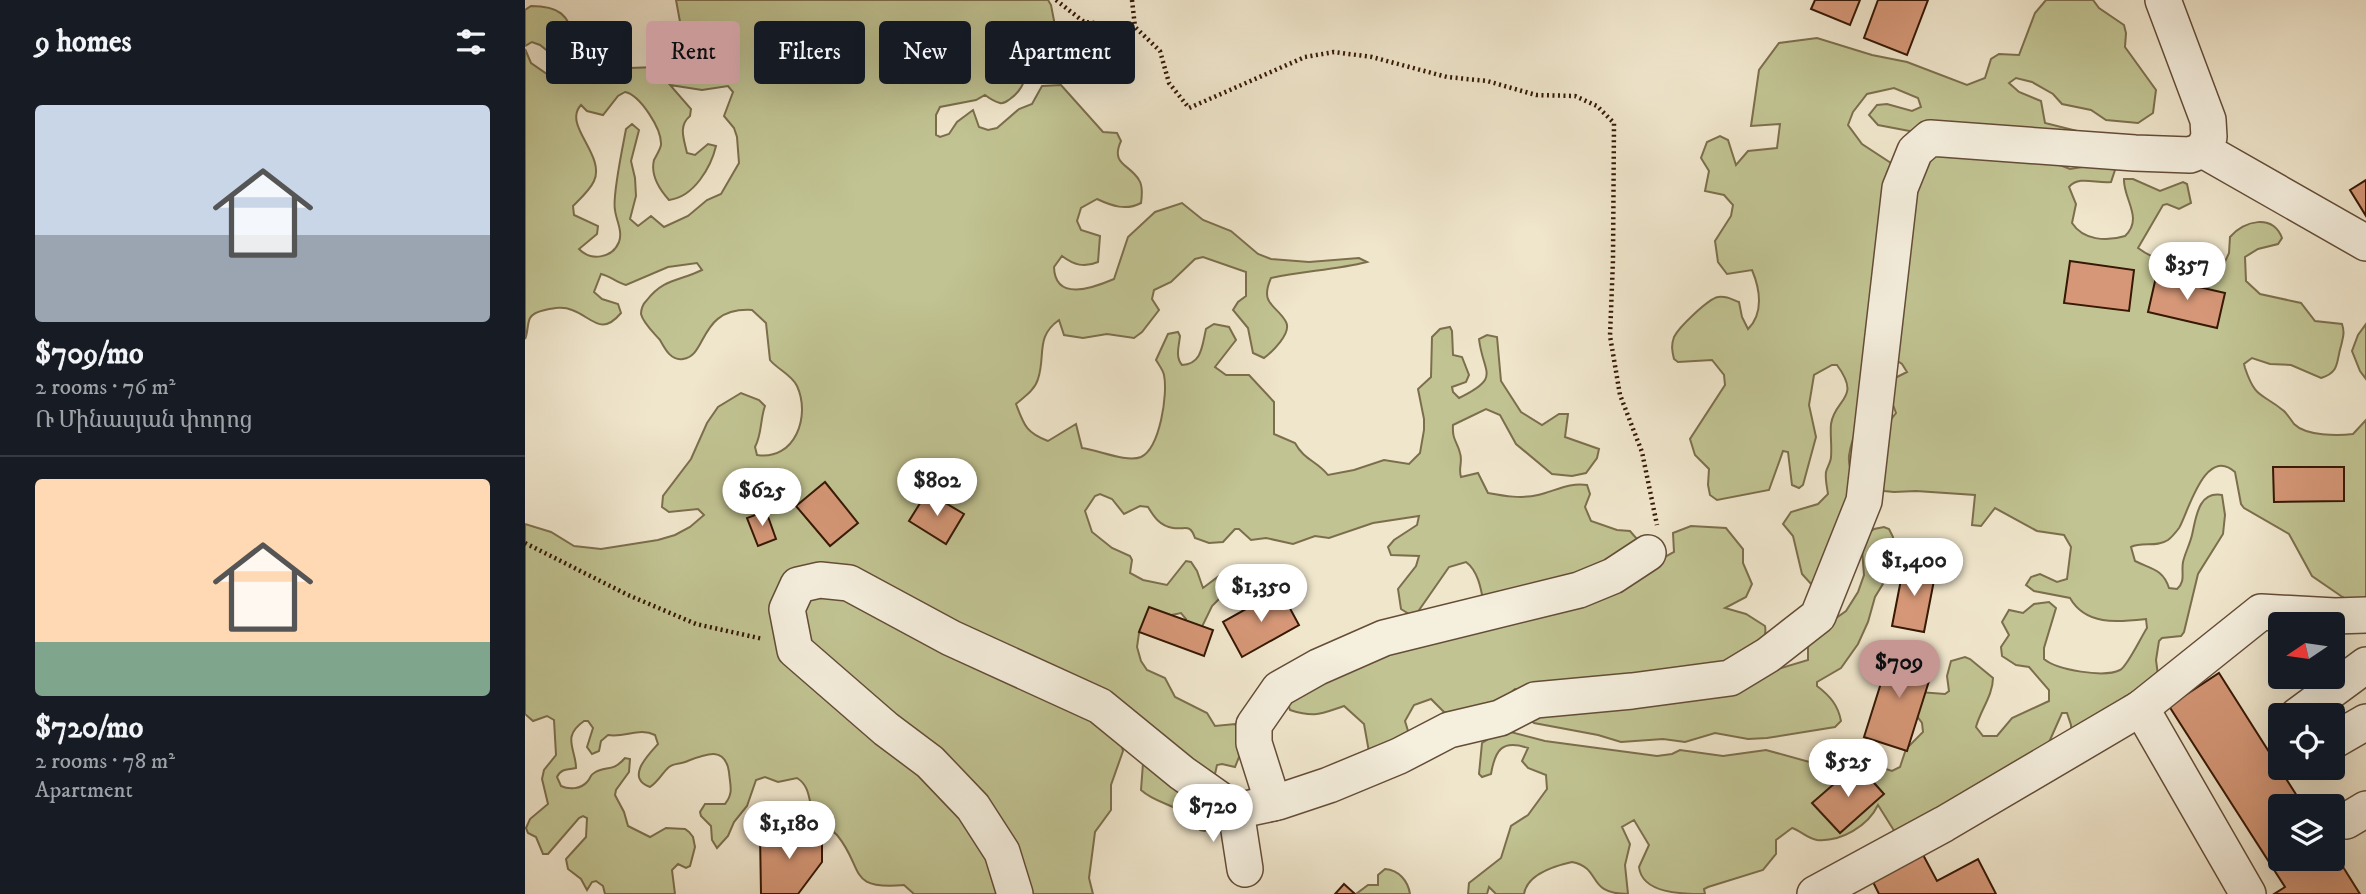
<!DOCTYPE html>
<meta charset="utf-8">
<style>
:root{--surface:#171b24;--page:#242831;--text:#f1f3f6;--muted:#9ea1a6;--line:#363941;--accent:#c59692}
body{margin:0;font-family:"IM FELL DW Pica","Noto Serif Armenian",serif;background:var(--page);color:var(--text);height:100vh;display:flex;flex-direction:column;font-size:26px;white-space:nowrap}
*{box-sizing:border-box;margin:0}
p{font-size:23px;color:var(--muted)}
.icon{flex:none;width:38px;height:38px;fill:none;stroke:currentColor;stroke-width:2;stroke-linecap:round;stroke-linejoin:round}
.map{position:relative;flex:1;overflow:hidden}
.side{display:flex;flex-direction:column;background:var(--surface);width:525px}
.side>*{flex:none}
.guide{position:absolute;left:21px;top:21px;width:665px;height:63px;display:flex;gap:14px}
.needle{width:46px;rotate:257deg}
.tools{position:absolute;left:1743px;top:612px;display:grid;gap:14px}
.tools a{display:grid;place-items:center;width:77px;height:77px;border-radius:7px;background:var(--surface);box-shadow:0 7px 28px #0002;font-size:35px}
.price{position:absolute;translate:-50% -60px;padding:0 16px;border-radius:24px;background:#fff;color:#222;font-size:23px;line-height:46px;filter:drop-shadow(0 2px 4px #0008)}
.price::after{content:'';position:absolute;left:50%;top:42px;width:21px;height:16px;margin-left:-10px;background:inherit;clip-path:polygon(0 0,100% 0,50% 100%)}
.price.selected{background:var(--accent);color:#111}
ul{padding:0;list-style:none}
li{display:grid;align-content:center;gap:14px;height:371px;padding:0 35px}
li+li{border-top:2px solid var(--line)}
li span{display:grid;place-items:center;height:217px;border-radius:7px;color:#555}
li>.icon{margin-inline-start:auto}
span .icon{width:126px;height:126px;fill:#fffc;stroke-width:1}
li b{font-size:30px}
h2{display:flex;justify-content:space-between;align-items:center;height:84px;padding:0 35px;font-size:30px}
.tag{padding:0 24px;border-radius:7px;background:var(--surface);box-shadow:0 7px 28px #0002;font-size:24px;line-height:63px}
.tag.selected{background:var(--accent);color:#111}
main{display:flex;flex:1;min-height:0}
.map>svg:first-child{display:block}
.green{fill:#c1c392;stroke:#7c6e4c;stroke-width:2;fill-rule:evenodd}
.building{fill:#d59777;stroke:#361805;stroke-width:2}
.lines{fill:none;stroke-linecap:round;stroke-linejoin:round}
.minor-casing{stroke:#644c37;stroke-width:38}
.path{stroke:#361805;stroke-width:4.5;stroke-dasharray:2 3.5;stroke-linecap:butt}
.minor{stroke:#f5efde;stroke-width:35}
</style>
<main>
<section class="side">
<h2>9 homes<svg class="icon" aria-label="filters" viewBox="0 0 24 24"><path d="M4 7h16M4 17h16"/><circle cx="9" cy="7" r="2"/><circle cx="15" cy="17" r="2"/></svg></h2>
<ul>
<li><span style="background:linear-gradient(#c9d6e8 60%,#9aa5b1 0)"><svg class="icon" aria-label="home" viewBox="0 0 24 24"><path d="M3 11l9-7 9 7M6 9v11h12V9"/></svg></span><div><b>$709/mo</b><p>2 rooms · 76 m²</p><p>Ռ Մինասյան փողոց</p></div></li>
<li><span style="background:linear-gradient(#ffd9b3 75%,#7fa58c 0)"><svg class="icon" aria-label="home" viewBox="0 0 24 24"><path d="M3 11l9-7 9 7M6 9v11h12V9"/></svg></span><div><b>$720/mo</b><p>2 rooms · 78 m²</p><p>Apartment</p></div></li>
</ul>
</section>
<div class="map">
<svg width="1841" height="894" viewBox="0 0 1841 894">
<rect width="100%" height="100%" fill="#f0e6cc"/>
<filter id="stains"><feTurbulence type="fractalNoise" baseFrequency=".00286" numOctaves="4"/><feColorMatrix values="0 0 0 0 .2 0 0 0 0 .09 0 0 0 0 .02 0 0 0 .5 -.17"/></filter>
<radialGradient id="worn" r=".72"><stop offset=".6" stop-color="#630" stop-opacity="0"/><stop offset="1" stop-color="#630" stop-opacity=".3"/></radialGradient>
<g class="green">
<path d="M151,0H523L526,5L533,41L553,56L552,60C537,66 526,54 513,59C501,65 503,87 485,99C482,101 479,104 475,103C471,102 464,98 460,95L451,100L415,107L411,115V135L415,137L424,134L432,122L448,110L454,127L463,130L472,128L494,109L507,104L517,86L536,85L578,132L592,133L596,141C585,165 605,164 614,180C618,186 617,196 616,203C601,211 587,206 572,199L556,208L552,221L556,230L575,236L573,262C559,268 549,265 537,256L529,267C530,302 568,288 589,279L603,237L630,212L657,203L678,220L706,231L733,254L746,259L784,262L834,258L842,262C810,270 778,271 746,278C734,305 752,305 761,322C767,333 747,352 739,358L728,353L723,328L708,310L713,302L721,296V272L678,257L670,259L646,282L629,290L627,299L634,310L617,332L609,338L582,334L558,338L539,335L534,320C510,337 521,355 513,379C510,390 499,397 491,404C499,425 501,433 523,441L551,424L557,448C573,450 602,463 616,457C635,448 643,394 639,375C638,370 634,365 631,360L643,334L653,332L655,336C654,346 650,357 657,365C677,364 677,346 681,329L689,324L704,327L711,340L690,367L701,375H724L749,402V434L770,443C779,460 792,461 803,475L829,470L859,460L884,464L895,453L899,430V419L893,389L906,377L907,337L915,329L925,327L927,331L928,355L937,357L944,375L941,382L927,387L928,392L934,398C977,377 958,374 954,339L962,335L972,337L976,381L996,412L1017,425L1034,414H1043L1040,437L1074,449L1072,458L1061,473L1047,476L1027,474L991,444L975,415L961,409L928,425C927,440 932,441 935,453C938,462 933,468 936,477L953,473L963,493C979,496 997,499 1013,495C1030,491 1045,482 1062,485L1065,494L1060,507L1066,521L1092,530L1105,531L1112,539L1107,557L1088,572L1090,576L1109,574L1149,552L1148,533L1166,526L1201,528L1218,549V563L1227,584L1221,597L1200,608L1221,614L1240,626C1246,661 1185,675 1158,679C1153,679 1147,678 1142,680C1137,682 1132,687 1127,689L1129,693L1151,688H1189L1283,660V645L1287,635L1321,611L1333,592L1339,575L1337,549L1341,535L1349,529L1359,527L1364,529L1368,537L1370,556L1367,569L1350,597L1343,622L1333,644L1316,668L1292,682V686C1305,696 1313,705 1316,721L1310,727L1242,738L1223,739L1190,733L1160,742L1138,739L1096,742L1073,735L1009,723L1002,717L1019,707L990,689C982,695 978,704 971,710C962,717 931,713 919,712L906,699L889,705L880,721L888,747L879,761C863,766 856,761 844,752L839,724L819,706C795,714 790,718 765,710L762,701L816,653L850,635L904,644L942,634L957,624L961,615C957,598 956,573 941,562L924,567L892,613L884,614L876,609L873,589L891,566L894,556L866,555L863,547L869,540L892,525L894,516L848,523L804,538L790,536L768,544L741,538L726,540L714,529H710L698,542L684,543L670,538C665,523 661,530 648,528C635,526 629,517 623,507L615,506L599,514L587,499L575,494L570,496L560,511L567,532L587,548L605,556L607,560L605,573L618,580L642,585L661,561L666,562L672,571L678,588L698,573L718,568L722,571L687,606L672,637L662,642L656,639L661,619L656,613L627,619L614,633L612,647L616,661L622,670L640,678L650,697L682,713L690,726L710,724L712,728L714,757L710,767L697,764L692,765L690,774L711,794L706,807L680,831L675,830C671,826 667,820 663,816C649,804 630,803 616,790L618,763L631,765L657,786L667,777L657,762L643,750L620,741L606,721L599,706L582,698L571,688L563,690C559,698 561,716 568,723C574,729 586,733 594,737L598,751L586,785V810L570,832L564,878L568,894H389L379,885C321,890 340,869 312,835C306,828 295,826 290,818C283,805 287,787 272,778L253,782L240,777L231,780L222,806L209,822L203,836L192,848L187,840L186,826L176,816L175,812L180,804H200C209,793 205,785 204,772C200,744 178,755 160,762C155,764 149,763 144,767C137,773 134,781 125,787C100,778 123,755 133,744L130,735C114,727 100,738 83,735L76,741L74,751L67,754L62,747L68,728L63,721H59C36,737 51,749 51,768C43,770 36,768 32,777L36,786C44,790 56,789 62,782C67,777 64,776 69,773C81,765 87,773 100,758L105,759L104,772L91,790L90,795L99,812L103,826L125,837L141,828L160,829L164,832L168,837L170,847L165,866L161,868L153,864L147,870L150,894H80L78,886L71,881L67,882L62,890L56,879L43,869L41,859L61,837L62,818L58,816L54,818L23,854H18L11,837L3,833L1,828L5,819L23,804L17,779L19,770L31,755L29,720L22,716L8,721L0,714V524L26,532L49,546L76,549L133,540L150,535L165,527L179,515L173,509L144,512L137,507L138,496L166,459L182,423L193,407L216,393L234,400L240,406C235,420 237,434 230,447L232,455C270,461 286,416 272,386C267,375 252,369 245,360L241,323L227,310C173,307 183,356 158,359C146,361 140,349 135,340C129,333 118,323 116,314C116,308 118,304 122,300C139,278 155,281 177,270L172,263L143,267L101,285C91,282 85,276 76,274L69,292L77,299L93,304L96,313C76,337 67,317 47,310C38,306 29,308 20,310C15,311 8,313 5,318C2,324 3,333 0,339V49L6,63L22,74L40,76L77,69L132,67L150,61L157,54L158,38ZM145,85L177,90L203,86L208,92L199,116L209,128L212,137L214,163L196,194L182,200L163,216L139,227L126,216L113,226L105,219L111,196L110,178L106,161L114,130L107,124L101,129C98,146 87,196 90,210C91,220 98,231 94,242C87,259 65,261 54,249L72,234L73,226L49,215L48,206C55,199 65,190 69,181C81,155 37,125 56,105L62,111L78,115L93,96L100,92C115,95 137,129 136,145C135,150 131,156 129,160C125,176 135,190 144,200C169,197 186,167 191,146L183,144L170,155L162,153C159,139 153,126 165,116L166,109Z"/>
<path d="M1521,0H1568L1574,8L1599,25L1601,33L1600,47L1631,90L1628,113L1613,123L1581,120L1566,110L1537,104L1528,94L1507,82L1491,78L1484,83L1494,92L1516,101L1520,123L1560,133H1395L1353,125L1344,115L1352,105L1362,104L1387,111L1396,107L1393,98L1369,88L1342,94L1328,112L1323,125L1337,144L1366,163L1392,161L1434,147L1519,159L1545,169L1570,165L1587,166L1590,170L1586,182C1572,184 1554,175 1544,187L1551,204L1547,223C1558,240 1581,242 1600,236C1619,218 1598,199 1599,179H1608L1635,191L1658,182L1662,184L1666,203L1654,209L1642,204L1638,205L1613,248C1636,265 1670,270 1698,266L1704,253L1705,237C1719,220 1748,214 1757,238L1753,244L1733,249L1720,257L1721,281L1735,294L1776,303L1790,321L1817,324C1820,333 1818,337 1816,346C1811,362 1815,372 1796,378L1766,365L1745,364L1727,358L1719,364L1720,368C1731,400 1736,392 1759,411C1763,415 1766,420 1769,424C1781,436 1813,436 1828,434L1841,420V610L1816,596L1787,576L1764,534L1719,508L1716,504L1710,472C1680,445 1663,513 1654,528C1651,532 1647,537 1643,540C1631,548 1617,541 1606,547L1610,561C1626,569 1638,569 1644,588L1652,589C1661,581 1656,573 1658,562C1660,553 1665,544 1667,535C1671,518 1673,491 1697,495L1700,515L1698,534L1673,574L1659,632L1656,636L1637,638L1634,641L1631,660L1633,675L1618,694L1601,696L1547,740L1546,725L1542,713H1537L1521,749L1373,837L1353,805C1343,826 1316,842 1292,840C1283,839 1276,831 1267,828L1251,840V854L1238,870L1183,887L1179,889L1180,894C1158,894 1117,894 1114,867L1124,845L1109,820L1097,827L1105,844L1100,865L1103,894C1060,894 1078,868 1047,862C1029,866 1002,875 999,894H971L964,887L962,894H943L944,883L976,858L986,826L1003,815L1022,789L1021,775L1003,768L997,761L1003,748C977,739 970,750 966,774L957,777L954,774L957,743L978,730L1020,741L1132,756L1147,754L1155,750L1198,756L1241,750L1288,763L1319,745L1328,744L1336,761L1367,771L1375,767L1381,749L1398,732L1397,723L1379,699L1394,692L1420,694L1424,691L1422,676L1426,661L1440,657L1445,659L1468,678C1468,695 1455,711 1451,727L1458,736H1472L1487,718L1524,701V690L1504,667L1491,665L1477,656L1476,647L1484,635L1477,622L1484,610L1498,613L1509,604L1524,602L1531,608L1519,648V659C1532,670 1579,678 1595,670C1602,667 1616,637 1622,628L1621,619C1593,622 1561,626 1545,598L1509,591L1501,585L1506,577L1515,574L1532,582L1542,579L1546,547L1539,535L1512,531L1470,508L1456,526L1447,525L1450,495L1391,491L1369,492L1359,491L1356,487L1359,428L1371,413L1363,391L1364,381L1382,372L1377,364L1366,357C1353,384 1328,426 1324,456C1323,467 1328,478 1332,489L1287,585L1277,574L1268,536L1258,524L1266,512L1293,504L1303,494C1302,487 1300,479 1301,472C1302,467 1306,462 1306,457C1307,446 1305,434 1306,424C1310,398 1337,399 1312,365H1307L1289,375L1284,405L1291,437L1278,485L1274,488L1267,485L1263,452L1258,451L1244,490L1192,500L1185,495L1183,485L1184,469L1170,455L1165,439L1200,385L1199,375L1187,360L1153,362L1149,359C1147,351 1146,345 1149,337C1154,327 1183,299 1193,297C1201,295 1208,300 1214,302L1217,317L1223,329C1239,313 1235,289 1227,270L1202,274L1193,262L1190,241L1206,216L1208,205L1199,195L1180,191L1184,171L1176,158L1182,142L1195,136L1203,140L1211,165L1223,151L1252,148L1255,124L1226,126L1234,70L1254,43L1292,38L1347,55L1382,62L1442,85L1460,78L1466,59L1474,54L1494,55L1510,13Z"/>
<path d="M6,6C34,6 43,14 51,41L40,55L30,57L15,45L7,42L0,46V10Z"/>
<polygon points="1841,324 1841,379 1835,371 1827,351 1833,335"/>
<path d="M860,869C874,870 883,881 885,894H831L843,885H853V875Z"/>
</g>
<g class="building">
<polygon points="1290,0 1335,0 1325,25 1286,9"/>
<polygon points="1353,0 1403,0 1382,55 1339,38"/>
<polygon points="1841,180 1841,216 1825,190"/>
<polygon points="1545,261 1609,270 1604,311 1539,303"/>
<polygon points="1631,277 1700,293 1692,328 1623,312"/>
<polygon points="1748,467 1819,467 1819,501 1749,502"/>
<polygon points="300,482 333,523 305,546 271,506"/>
<polygon points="402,492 439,514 421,544 384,521"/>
<polygon points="241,511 251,539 233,546 222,518"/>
<polygon points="1379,564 1411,570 1399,632 1367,626"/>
<polygon points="755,590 774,625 717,657 698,622"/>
<polygon points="624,607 688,630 679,656 614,632"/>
<polygon points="1367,648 1410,662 1382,751 1339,737"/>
<polygon points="1694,673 1779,807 1755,807 1755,859 1808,859 1808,851 1835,894 1749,894 1760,887 1644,706"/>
<polygon points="1332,764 1359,794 1315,833 1287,803"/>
<polygon points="297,833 297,862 273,894 236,894 235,834"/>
<polygon points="1396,851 1412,881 1453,859 1471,894 1354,894 1346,878"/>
<polygon points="819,884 830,894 810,894"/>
</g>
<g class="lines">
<g class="minor-casing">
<g id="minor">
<polyline points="1678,150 1841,243"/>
<polyline points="1616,708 1723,894"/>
<polyline points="1772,716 1841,665"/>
<polyline points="1808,741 1841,722"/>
<polyline points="748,803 729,743 729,725 754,689 793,667 859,638 1054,590 1088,576 1123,553"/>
<polyline points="711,811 720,869"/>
<polyline points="1821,821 1841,809"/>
<polyline points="490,894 477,852 448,807 405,762 361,729 270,650 262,609 273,585 295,580 324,583 426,638 575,706 657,773 711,811 753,802 804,785 874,756 924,730 975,718 1010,700 1107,691 1205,678 1243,655 1293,616 1339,501 1375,188 1390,151 1405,138 1610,153 1665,155 1678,150 1684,137 1683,120 1638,0"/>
<polyline points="1290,894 1419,824 1616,708 1736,612 1810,616 1841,615"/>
</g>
</g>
<g class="path">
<polyline points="531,0 559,22 610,27 635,51 644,83 664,108 780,57 809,52 847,57 922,77 962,81 1011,95 1050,96 1072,106 1089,123 1088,260 1085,336 1095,395 1117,452 1132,525"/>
<polyline points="607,0 610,27"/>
<polyline points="0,543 103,595 171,624 238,639"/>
</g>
<use href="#minor" class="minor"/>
</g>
<rect width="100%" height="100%" filter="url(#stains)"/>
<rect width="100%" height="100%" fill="url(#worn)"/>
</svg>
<div class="tools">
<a><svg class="needle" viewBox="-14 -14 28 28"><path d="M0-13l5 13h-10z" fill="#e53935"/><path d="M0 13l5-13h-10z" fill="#9ea1a6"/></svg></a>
<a><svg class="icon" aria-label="locate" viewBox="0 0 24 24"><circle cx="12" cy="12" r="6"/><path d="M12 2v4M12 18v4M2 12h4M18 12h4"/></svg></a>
<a><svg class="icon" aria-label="layers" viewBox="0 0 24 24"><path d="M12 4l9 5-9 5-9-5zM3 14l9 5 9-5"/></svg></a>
</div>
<b class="price" style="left:1662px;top:302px">$357</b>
<b class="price" style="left:412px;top:518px">$802</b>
<b class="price" style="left:237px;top:528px">$625</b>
<b class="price" style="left:1389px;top:598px">$1,400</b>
<b class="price" style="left:736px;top:624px">$1,350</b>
<b class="price selected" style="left:1374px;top:700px">$709</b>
<b class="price" style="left:1323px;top:799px">$525</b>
<b class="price" style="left:688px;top:844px">$720</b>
<b class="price" style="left:264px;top:861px">$1,180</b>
<div class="guide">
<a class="tag">Buy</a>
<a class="tag selected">Rent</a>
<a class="tag">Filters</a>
<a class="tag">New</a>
<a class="tag">Apartment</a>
</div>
</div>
</main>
